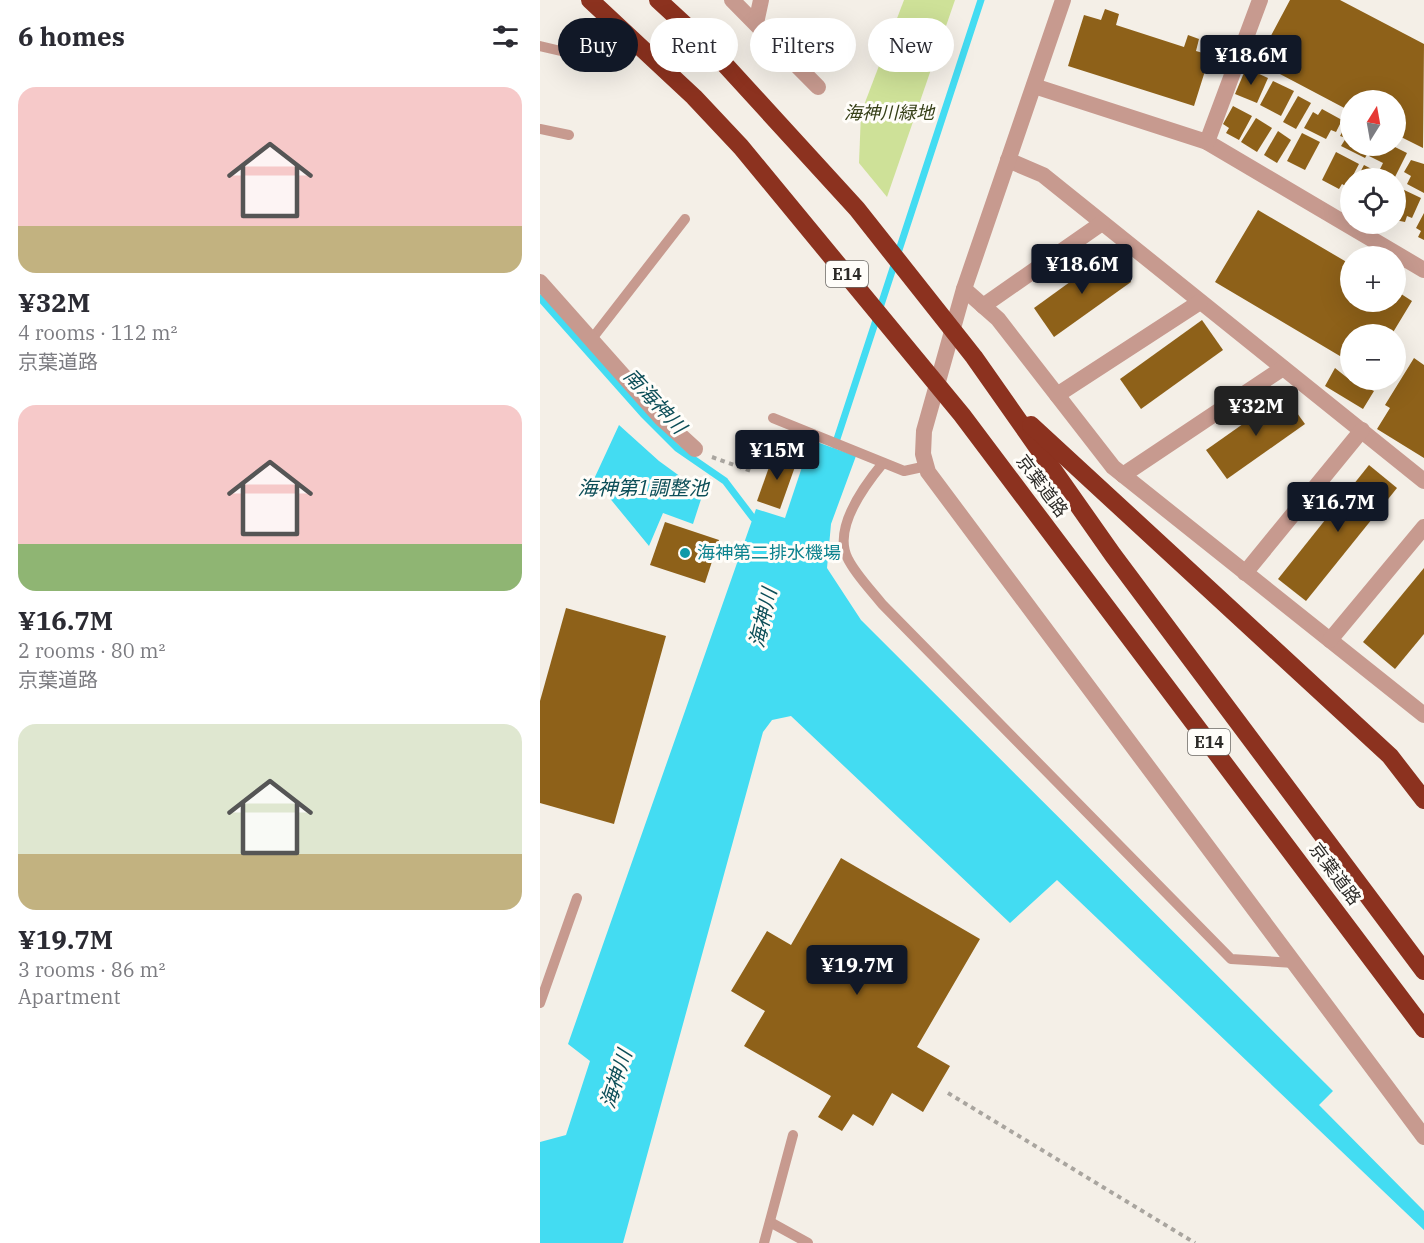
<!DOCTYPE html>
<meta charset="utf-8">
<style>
:root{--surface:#fff;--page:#f2f2f3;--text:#2b2b33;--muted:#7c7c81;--accent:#111827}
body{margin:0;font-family:"IBM Plex Serif","Noto Sans JP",serif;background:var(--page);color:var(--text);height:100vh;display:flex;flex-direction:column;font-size:22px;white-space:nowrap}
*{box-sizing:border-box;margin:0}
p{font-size:20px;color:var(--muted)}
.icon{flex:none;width:33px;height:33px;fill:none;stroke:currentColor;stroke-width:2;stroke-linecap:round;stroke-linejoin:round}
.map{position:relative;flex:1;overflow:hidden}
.side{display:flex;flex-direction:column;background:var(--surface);width:540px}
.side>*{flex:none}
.guide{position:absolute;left:18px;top:18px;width:570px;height:54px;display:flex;gap:12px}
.needle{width:39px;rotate:11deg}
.buttons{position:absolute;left:800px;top:90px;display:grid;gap:12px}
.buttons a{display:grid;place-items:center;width:66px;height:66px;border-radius:50%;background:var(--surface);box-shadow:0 6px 24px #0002;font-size:30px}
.price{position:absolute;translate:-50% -51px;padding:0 14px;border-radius:6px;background:var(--accent);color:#fff;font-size:20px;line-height:39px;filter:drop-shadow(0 2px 3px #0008)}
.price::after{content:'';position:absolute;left:50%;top:36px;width:18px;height:14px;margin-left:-9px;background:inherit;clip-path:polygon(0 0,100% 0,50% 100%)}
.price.active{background:#222;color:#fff}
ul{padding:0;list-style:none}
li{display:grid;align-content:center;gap:12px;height:318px;padding:0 18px}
li span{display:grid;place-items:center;height:186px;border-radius:18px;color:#555}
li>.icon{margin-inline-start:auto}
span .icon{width:108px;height:108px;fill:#fffc;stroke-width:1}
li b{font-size:26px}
h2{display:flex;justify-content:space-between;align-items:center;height:72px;padding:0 18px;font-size:26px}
.pill{padding:0 21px;border-radius:27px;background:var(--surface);box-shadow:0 6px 24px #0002;font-size:21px;line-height:54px}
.pill.active{background:var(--accent);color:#fff}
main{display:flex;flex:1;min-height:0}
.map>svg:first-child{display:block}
.green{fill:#cee198}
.water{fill:#43dcf2}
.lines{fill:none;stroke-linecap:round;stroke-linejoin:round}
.stream{stroke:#43dcf2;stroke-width:7}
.building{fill:#8e6119}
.path{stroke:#a9a59f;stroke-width:4;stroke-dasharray:4.5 4.5;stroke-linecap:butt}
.service{stroke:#c79a8f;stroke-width:10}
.minor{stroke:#c79a8f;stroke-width:16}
.tertiary{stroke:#c79a8f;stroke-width:16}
.motorway{stroke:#8c321f;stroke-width:18}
.culture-dot{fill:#0f9aa8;stroke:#fffdf9;stroke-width:2}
.labels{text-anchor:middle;stroke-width:6;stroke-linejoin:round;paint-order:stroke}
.shield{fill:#fffdf9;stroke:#6b6966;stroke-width:1.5}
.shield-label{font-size:16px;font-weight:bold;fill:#2c2a27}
.park-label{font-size:18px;font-style:italic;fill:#363f17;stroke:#fffdf9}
.street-label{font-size:18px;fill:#2c2a27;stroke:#fffdf9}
.culture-label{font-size:18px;fill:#0d838f;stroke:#fffdf9;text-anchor:start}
.water-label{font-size:20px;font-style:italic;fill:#0d4e58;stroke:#fffdf9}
</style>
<main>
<section class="side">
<h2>6 homes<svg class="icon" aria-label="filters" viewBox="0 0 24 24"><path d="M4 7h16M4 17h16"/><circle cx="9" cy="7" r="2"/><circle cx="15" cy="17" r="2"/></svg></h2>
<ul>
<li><span style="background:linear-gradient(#f6c9c9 75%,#c2b280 0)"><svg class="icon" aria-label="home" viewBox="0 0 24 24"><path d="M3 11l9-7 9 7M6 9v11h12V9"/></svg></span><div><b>¥32M</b><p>4 rooms · 112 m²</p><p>京葉道路</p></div></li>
<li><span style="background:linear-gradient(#f6c9c9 75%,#8fb573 0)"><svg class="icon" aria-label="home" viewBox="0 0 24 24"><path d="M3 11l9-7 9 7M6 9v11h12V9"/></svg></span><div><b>¥16.7M</b><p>2 rooms · 80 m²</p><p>京葉道路</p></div></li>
<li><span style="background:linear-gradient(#dfe7d0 70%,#c2b280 0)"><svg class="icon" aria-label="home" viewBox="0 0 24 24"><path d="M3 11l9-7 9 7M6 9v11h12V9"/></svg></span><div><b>¥19.7M</b><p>3 rooms · 86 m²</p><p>Apartment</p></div></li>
</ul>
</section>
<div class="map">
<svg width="884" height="1243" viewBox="0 0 884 1243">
<rect width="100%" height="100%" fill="#f4efe7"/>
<polygon class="green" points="364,0 415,0 347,197 319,163 321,113"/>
<g class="water">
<polygon points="79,425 119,461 163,493 153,524 123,513 109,546 54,479"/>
<polygon points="271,440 316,456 291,524 287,568 321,620 793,1091 779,1105 884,1211 884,1230 517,880 470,923 251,716 232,720 223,732 83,1243 0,1243 0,1142 26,1135 50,1061 28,1044 216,509 245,518"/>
</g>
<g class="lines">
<g class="stream">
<polyline points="0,298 103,414 137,448 185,481 213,518"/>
<polyline points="295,445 441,0"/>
</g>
</g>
<g class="building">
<polygon points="750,0 800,0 884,44 883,148 855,134 855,100 810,100 810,111 717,62"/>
<polygon points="565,9 579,14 576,25 644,47 648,35 659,39 656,51 670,55 654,106 528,66 544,15 561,20"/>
<polygon points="706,68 728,78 717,103 695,94"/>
<polygon points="733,81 754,91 741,116 720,105"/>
<polygon points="758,96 771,103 756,129 743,122"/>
<polygon points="693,106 712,116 699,140 686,133 689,128 683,124"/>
<polygon points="782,109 802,120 796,132 791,130 786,139 764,128 773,112 778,115"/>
<polygon points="716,118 732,128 717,152 701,142"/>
<polygon points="807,123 810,125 810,146 832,146 825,158 801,146 806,138 800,136"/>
<polygon points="738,131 751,140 737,163 724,155"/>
<polygon points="762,133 780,142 765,170 747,161"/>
<polygon points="835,146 853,146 867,153 855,177 840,169 843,163 829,156"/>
<polygon points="796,152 819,164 807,187 802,184 799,189 782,180"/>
<polygon points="871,160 884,164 884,193 867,184 871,176 864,172"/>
<polygon points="824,165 849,178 817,178"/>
<polygon points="860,188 881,198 872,218 867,216 865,222 855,220 855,198"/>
<polygon points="718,210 810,264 810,302 855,302 855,290 872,301 852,334 810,334 810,362 675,282"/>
<polygon points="884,213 884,240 878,237 881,231 876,228"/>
<polygon points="570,253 591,282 514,337 494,308"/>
<polygon points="662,320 683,350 601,409 580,379"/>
<polygon points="874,358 884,365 884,458 837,429 850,408 845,405"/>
<polygon points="795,368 810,380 834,391 823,409 785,386"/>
<polygon points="744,395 765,424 687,479 666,450"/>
<polygon points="234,453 257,461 240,509 217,501"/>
<polygon points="829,465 857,488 766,601 738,579"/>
<polygon points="125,522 179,540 165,583 110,565"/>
<polygon points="884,568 884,634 855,669 823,642"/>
<polygon points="26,608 126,636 74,824 0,803 0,701"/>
<polygon points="301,858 440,939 377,1047 410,1066 383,1112 352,1093 333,1126 313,1114 302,1131 278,1117 291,1096 204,1046 225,1011 191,991 227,931 251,945"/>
</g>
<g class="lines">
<g class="path">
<polyline points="172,457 211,471 228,431"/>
<polyline points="408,1093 655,1243"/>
</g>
<g class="service">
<polyline points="0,46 38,55"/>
<polyline points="0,129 29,135"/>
<polyline points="51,340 145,219"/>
<polyline points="233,418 364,471 387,466"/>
<path d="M343,463C324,486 292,529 308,559C316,575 331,590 342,604L691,959L754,963"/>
<polyline points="0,1003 37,898"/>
<polyline points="230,1222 268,1243"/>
<polyline points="224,1243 253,1135"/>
</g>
<g class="minor">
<polyline points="192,0 278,87"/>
<polyline points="216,23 221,0"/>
<polyline points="494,86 667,142 884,270"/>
<polyline points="667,142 720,0"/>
<polyline points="468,160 503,175 884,481"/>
<polyline points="0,282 120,417 155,449"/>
<polyline points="424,289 458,319 573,467 884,715"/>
<polyline points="443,306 562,223"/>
<polyline points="517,395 660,302"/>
<polyline points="583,475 743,368"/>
<polyline points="705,573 822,430"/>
<polyline points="790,640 884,527"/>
</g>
<polyline class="tertiary" points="523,0 424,289 384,431 383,454 388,472 884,1137"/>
<g class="motorway">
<polyline points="50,0 154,97 201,147 422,415 884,1029"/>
<polyline points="118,0 168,46 317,209 434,357 573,555 884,971"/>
<polyline points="491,425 850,756 884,800"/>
</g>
</g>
<circle class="culture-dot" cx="145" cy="553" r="6"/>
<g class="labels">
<g class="shield">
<rect x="286" y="261" width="42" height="26" rx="4.5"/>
<rect x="648" y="729" width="42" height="26" rx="4.5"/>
</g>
<g class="shield-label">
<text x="307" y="280">E14</text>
<text x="669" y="748">E14</text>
</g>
<g class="park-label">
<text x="349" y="119">海神川緑地</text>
</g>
<g class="street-label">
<text transform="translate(502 486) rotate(53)" y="6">京葉道路</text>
<text transform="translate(795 874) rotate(53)" y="6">京葉道路</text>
</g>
<g class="culture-label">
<text x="157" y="559">海神第二排水機場</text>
</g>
<g class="water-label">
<text transform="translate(115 401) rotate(47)" y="7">南海神川</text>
<text x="103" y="495">海神第1調整池</text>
<text transform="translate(223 618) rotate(-77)" y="7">海神川</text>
<text transform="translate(76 1079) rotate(-72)" y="7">海神川</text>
</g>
</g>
</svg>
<div class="buttons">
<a><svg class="needle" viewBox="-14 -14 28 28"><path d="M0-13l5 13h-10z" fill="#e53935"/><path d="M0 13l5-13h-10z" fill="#7c7c81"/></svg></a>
<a><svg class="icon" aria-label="locate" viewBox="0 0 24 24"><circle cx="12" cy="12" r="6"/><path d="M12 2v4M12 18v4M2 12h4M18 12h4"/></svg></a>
<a>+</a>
<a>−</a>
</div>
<b class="price" style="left:711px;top:86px">¥18.6M</b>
<b class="price" style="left:542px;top:295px">¥18.6M</b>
<b class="price active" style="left:716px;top:437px">¥32M</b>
<b class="price" style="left:237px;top:481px">¥15M</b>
<b class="price" style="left:798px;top:533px">¥16.7M</b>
<b class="price" style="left:317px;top:996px">¥19.7M</b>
<div class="guide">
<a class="pill active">Buy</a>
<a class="pill">Rent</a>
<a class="pill">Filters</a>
<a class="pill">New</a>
</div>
</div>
</main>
